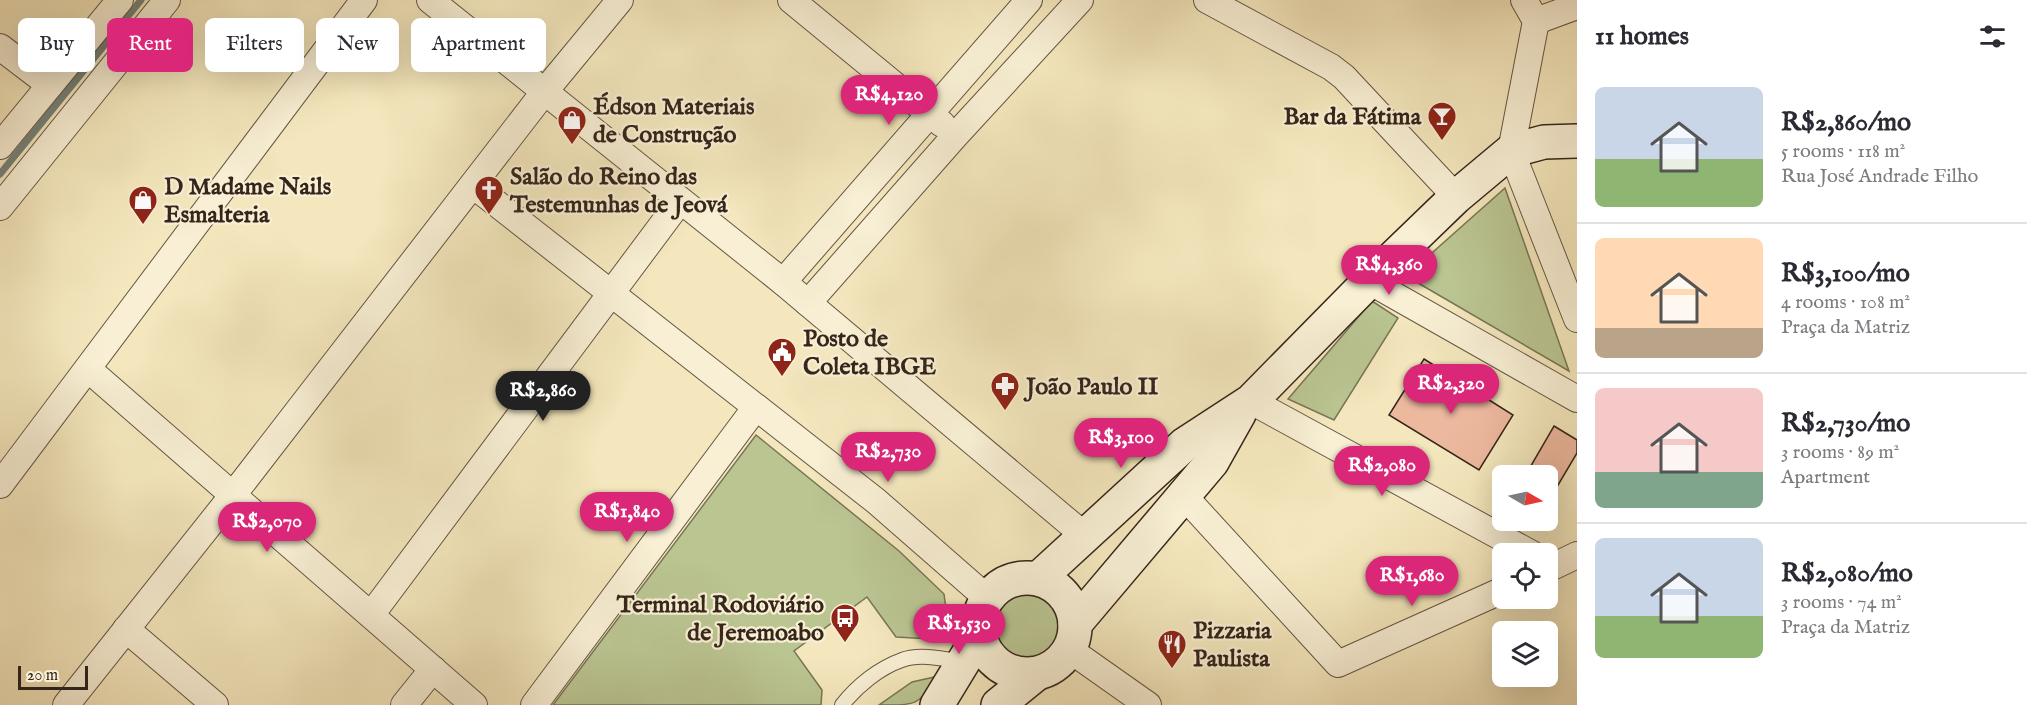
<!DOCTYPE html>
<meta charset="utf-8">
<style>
:root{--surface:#fff;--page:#f2f2f3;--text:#2b2b33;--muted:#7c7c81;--line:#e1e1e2;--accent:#db2777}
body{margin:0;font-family:"IM FELL English",serif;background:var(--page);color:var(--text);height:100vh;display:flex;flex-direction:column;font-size:22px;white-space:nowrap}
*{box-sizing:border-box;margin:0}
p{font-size:20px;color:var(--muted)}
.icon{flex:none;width:33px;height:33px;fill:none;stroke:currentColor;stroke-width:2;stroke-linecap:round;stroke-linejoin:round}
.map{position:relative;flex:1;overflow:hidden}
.details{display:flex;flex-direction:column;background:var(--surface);width:450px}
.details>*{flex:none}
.guide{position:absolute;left:18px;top:18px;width:570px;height:54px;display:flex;gap:12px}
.needle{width:39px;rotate:99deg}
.fabs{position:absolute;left:1492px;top:465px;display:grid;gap:12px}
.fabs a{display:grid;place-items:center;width:66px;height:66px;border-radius:9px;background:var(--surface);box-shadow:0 6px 24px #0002;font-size:30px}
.scale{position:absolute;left:18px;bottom:15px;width:70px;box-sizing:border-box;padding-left:6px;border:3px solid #35251b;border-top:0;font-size:16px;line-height:21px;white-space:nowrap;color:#35251b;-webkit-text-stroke:4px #f8efd4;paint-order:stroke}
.price{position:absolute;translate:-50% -51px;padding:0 14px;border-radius:21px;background:var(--accent);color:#fff;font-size:20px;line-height:39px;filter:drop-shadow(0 2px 3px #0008)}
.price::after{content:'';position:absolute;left:50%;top:36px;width:18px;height:14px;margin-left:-9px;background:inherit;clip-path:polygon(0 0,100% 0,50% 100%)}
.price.selected{background:#222;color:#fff}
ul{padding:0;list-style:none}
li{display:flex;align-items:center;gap:18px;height:150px;padding:0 18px}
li+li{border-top:2px solid var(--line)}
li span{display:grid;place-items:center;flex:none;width:168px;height:120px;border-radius:9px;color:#555}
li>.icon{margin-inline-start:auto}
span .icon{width:72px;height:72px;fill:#fffc;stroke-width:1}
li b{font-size:26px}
h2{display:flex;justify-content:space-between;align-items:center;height:72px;padding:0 18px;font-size:26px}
.tag{padding:0 21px;border-radius:9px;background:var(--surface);box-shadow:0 6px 24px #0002;font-size:21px;line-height:54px}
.tag.selected{background:var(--accent);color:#fff}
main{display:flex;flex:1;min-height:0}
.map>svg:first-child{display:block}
.green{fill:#bac592;stroke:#787556;stroke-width:1.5}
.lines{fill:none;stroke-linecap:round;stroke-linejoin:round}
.stream{stroke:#74817a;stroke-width:7}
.building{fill:#ecb89e;stroke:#35251b;stroke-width:1.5}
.lane-casing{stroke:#655644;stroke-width:16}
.street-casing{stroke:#655644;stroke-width:28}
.secondary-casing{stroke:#35251b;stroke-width:36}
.lane{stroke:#f8efd4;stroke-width:14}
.street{stroke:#f8efd4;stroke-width:26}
.secondary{stroke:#f8efd4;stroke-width:33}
.labels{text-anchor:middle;stroke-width:4.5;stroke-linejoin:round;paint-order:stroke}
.poi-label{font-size:24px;font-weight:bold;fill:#35251b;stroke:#f8efd4;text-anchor:start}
</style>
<main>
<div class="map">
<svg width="1577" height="705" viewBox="0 0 1577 705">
<rect width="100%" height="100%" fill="#f4e7bd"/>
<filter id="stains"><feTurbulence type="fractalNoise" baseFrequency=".00333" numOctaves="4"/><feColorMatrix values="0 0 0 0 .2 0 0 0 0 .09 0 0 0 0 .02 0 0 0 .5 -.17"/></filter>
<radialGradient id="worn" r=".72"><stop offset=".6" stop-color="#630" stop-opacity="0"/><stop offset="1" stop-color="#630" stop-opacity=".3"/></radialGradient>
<g class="green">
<polygon points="1505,188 1569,371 1406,276"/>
<polygon points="1372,301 1398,318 1334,420 1288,399"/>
<polygon points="756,435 899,551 944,594 950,640 896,637 867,597 794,651 822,690 821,705 553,705"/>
<circle cx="1026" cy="627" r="33"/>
<path d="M939,676C917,705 920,705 879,705L912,682Z"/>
</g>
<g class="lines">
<polyline class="stream" points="0,174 141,0"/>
</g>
<g class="building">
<polygon points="1424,359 1513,415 1479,470 1389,415"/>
<polygon points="1554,426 1577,440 1577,453 1548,502 1548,476 1525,476"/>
</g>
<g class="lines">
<g class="lane-casing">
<path id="lane" d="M842,705C857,686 879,668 902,660C919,653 945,659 963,662"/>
</g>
<g class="street-casing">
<g id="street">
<polyline points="430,0 783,282 1085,536"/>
<polyline points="791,0 942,124"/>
<polyline points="1207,0 1331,67 1344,77 1456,197"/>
<polyline points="1524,0 1536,21"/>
<polyline points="1536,21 1511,151 1577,319"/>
<polyline points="1536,21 1577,6"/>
<polyline points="0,47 50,85"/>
<polyline points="0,146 120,0"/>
<polyline points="473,185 876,501 987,598"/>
<polyline points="0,207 167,0"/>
<polyline points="1369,281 1577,399"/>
<polyline points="783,282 1029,0"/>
<polyline points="808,303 955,136 1080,0"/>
<polyline points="88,369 474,705"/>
<polyline points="1251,401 1532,554"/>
<polyline points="0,485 364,0"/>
<polyline points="1184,496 1338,664 1503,590"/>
<polyline points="1548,569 1577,555"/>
<polyline points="371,615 680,201"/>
<polyline points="126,629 215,705"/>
<polyline points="1070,650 1148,705"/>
<polyline points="66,705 233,495 545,91 620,0"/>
<polyline points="404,705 433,669"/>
<polyline points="534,705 756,407"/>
</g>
</g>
<g class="secondary-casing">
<g id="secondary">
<circle cx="1027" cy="626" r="48"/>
<polyline points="1038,579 1185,444 1251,401 1369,281 1456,197 1511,151 1544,142 1577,141"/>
<polyline points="1075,624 1212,462 1239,414"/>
<polyline points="937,705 979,636"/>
<polyline points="998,705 1035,675"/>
</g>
</g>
<use href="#lane" class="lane"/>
<use href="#street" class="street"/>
<use href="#secondary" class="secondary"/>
</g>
<defs>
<g id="bar-pin" transform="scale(1.5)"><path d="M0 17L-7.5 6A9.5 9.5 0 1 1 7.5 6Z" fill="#8f2418" stroke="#f8efd4"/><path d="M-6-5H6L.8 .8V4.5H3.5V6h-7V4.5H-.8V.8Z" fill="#fff"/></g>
<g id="shop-pin" transform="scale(1.5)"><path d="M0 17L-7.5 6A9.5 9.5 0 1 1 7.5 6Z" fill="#8f2418" stroke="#f8efd4"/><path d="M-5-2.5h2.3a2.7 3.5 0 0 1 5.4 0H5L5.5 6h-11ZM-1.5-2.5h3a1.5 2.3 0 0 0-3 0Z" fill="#fff"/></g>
<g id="church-pin" transform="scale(1.5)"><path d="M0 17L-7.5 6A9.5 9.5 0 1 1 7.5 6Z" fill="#8f2418" stroke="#f8efd4"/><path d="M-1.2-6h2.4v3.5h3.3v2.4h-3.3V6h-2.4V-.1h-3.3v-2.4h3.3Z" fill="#fff"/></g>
<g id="civic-pin" transform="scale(1.5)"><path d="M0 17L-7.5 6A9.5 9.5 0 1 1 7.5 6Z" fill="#8f2418" stroke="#f8efd4"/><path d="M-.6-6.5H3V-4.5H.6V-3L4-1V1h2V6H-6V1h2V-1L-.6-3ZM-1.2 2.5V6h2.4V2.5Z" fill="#fff"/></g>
<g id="pharmacy-pin" transform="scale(1.5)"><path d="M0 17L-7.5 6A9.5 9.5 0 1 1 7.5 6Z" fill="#8f2418" stroke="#f8efd4"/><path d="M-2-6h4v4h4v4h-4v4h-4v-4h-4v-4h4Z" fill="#fff"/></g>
<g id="bus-pin" transform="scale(1.5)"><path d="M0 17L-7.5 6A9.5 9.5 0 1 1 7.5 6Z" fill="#8f2418" stroke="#f8efd4"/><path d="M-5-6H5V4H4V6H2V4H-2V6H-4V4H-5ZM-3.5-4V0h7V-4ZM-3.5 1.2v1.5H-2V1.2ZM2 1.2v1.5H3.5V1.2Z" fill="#fff"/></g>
<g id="restaurant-pin" transform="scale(1.5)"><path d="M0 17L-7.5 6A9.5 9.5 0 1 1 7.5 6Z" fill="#8f2418" stroke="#f8efd4"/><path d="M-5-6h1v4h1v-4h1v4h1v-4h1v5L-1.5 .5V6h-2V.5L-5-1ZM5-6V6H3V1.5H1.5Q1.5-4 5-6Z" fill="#fff"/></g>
</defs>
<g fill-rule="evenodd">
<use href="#bar-pin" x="1442" y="116"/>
<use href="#shop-pin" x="572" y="120"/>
<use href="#church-pin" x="489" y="190"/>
<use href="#shop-pin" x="143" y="200"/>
<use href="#civic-pin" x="782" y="352"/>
<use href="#pharmacy-pin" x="1005" y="386"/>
<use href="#bus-pin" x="845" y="618"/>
<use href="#restaurant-pin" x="1172" y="644"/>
</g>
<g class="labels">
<g class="poi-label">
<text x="593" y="114">Édson Materiais<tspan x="593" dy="28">de Construção</tspan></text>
<text x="1421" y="124" text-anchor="end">Bar da Fátima</text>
<text x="510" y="184">Salão do Reino das<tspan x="510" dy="28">Testemunhas de Jeová</tspan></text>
<text x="164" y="194">D Madame Nails<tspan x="164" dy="28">Esmalteria</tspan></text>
<text x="803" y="346">Posto de<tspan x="803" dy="28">Coleta IBGE</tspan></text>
<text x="1026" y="394">João Paulo II</text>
<text x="824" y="612" text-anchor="end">Terminal Rodoviário<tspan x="824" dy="28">de Jeremoabo</tspan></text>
<text x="1193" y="638">Pizzaria<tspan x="1193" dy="28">Paulista</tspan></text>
</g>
</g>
<rect width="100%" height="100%" filter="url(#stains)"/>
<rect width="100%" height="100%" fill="url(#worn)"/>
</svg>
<div class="fabs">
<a><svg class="needle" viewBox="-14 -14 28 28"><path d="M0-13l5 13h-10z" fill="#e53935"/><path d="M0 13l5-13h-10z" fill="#7c7c81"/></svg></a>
<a><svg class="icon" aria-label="locate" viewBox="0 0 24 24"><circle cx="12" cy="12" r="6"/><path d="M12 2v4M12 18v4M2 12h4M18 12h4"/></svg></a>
<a><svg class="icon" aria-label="layers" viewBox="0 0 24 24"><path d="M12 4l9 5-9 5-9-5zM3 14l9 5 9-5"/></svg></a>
</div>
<div class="scale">20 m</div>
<b class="price" style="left:889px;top:126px">R$4,120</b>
<b class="price" style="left:1389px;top:296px">R$4,360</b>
<b class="price" style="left:1451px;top:415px">R$2,320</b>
<b class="price selected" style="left:543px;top:422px">R$2,860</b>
<b class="price" style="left:1121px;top:469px">R$3,100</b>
<b class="price" style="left:888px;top:483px">R$2,730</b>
<b class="price" style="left:1382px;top:497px">R$2,080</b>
<b class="price" style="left:627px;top:543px">R$1,840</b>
<b class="price" style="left:267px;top:553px">R$2,070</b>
<b class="price" style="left:1412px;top:607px">R$1,680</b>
<b class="price" style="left:959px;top:655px">R$1,530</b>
<div class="guide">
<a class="tag">Buy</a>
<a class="tag selected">Rent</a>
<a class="tag">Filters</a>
<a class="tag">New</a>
<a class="tag">Apartment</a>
</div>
</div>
<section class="details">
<h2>11 homes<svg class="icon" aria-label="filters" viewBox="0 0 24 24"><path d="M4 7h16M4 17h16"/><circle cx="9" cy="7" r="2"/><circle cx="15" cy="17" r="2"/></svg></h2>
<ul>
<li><span style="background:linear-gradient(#c9d6e8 60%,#8fb573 0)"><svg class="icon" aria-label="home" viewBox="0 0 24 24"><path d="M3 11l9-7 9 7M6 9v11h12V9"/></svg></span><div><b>R$2,860/mo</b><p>5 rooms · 118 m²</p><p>Rua José Andrade Filho</p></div></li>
<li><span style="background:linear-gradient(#ffd9b3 75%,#b9a48a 0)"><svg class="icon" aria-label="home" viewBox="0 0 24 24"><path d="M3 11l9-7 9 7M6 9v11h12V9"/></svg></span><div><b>R$3,100/mo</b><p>4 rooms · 108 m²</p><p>Praça da Matriz</p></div></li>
<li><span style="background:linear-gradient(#f6c9c9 70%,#7fa58c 0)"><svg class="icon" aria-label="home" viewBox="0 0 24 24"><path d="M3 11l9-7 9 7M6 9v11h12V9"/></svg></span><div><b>R$2,730/mo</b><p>3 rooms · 89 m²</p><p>Apartment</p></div></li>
<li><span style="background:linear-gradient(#c9d6e8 65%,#8fb573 0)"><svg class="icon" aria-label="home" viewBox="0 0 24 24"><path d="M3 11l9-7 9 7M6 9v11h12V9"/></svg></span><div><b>R$2,080/mo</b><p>3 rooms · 74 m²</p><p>Praça da Matriz</p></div></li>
</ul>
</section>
</main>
